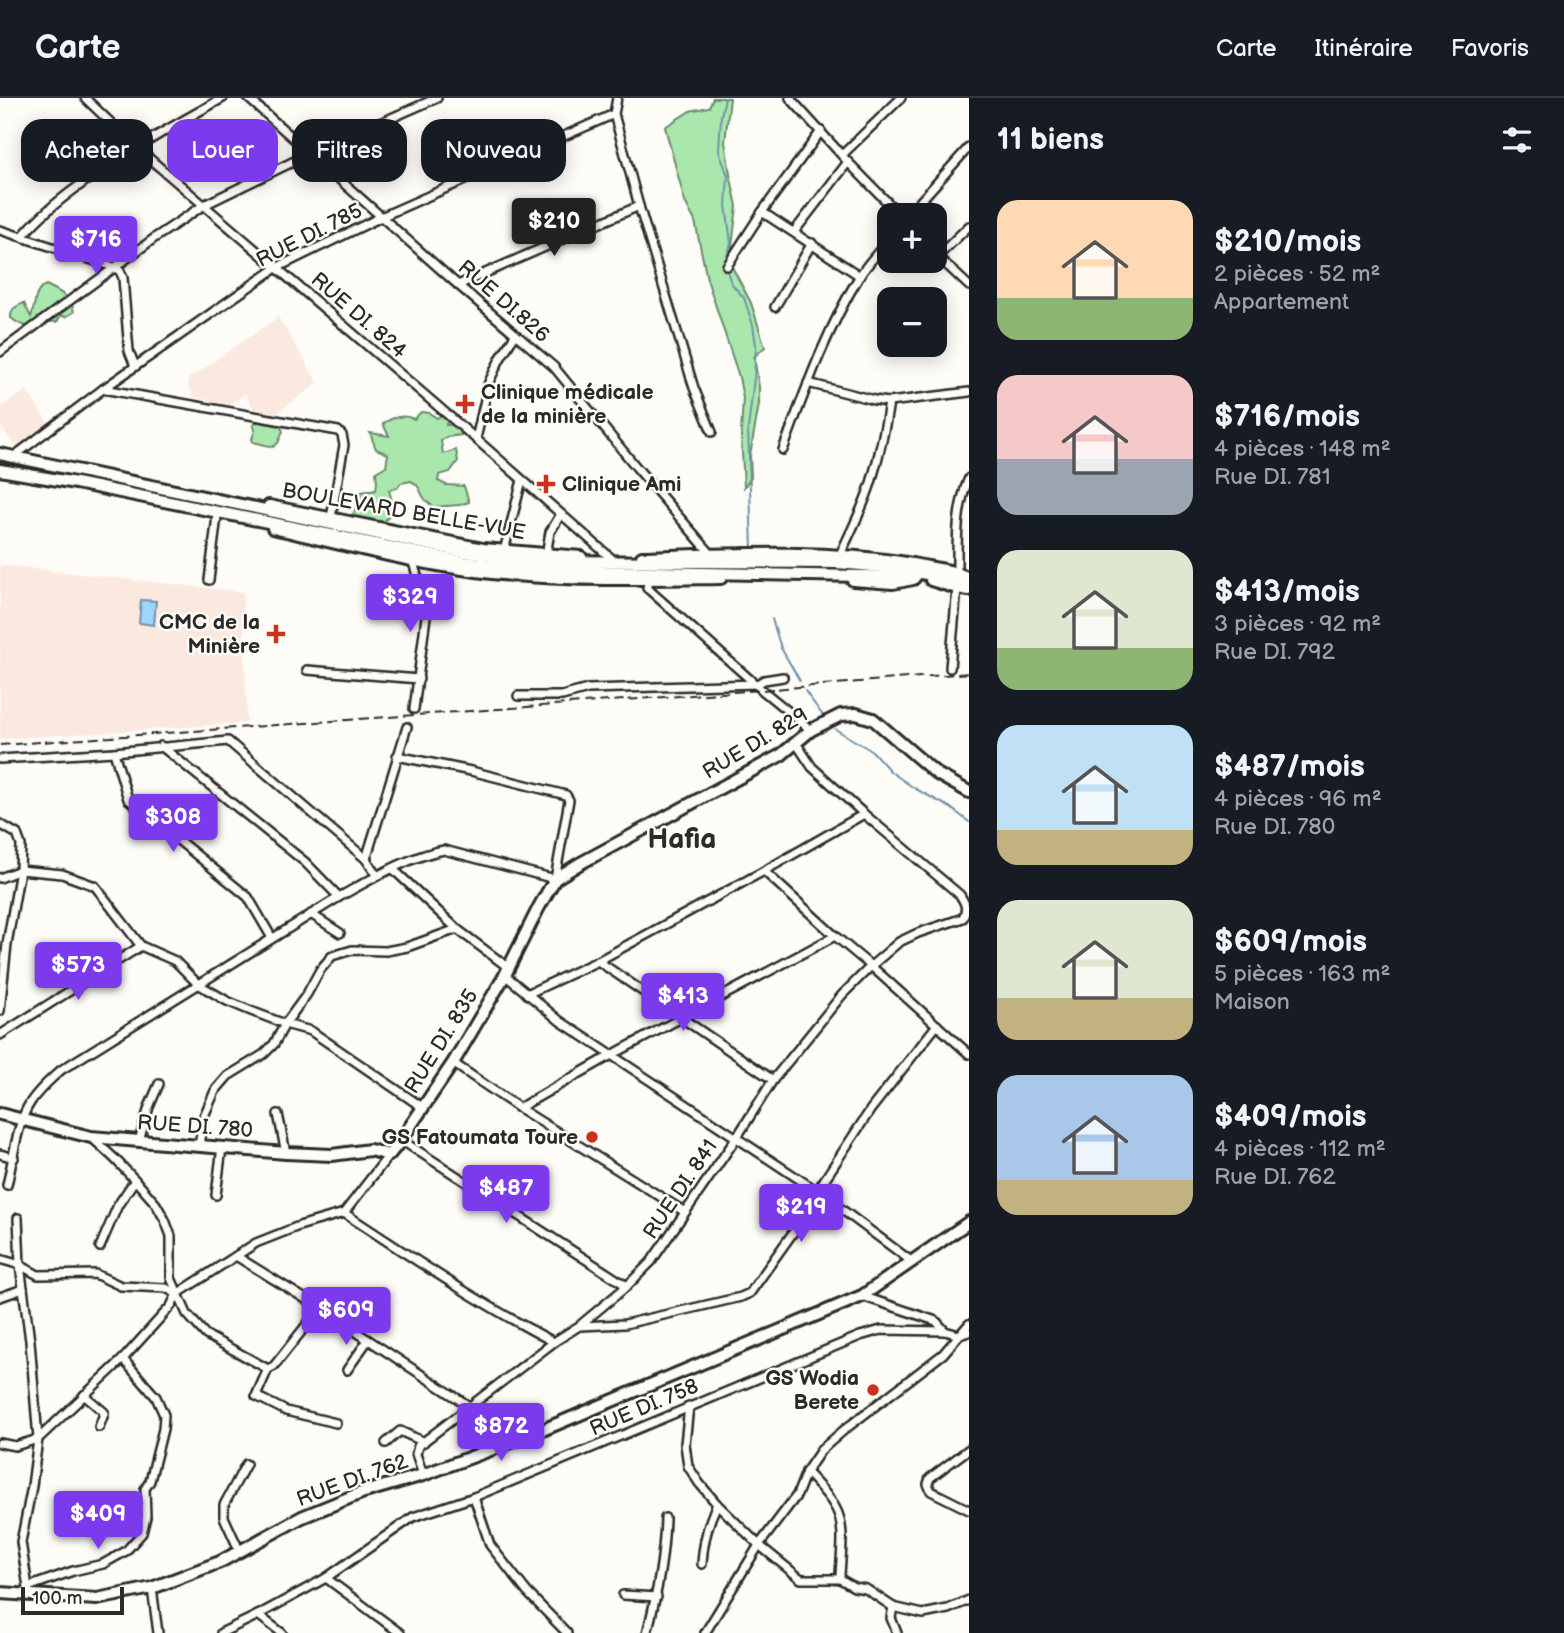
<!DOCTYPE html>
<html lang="fr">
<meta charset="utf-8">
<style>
:root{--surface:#171b24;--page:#242831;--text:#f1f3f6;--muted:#9ea1a6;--line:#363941;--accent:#7c3aed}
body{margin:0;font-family:"Balsamiq Sans",sans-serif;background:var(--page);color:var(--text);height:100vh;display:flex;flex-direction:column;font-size:26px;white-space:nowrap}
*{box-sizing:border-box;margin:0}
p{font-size:23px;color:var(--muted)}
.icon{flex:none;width:38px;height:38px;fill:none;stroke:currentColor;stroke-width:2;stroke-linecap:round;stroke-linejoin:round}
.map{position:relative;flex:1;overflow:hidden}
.drawer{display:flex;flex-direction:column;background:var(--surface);width:595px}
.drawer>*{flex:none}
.guide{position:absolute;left:21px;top:21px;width:665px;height:63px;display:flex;gap:14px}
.tools{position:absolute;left:877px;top:105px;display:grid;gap:14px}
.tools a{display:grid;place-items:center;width:70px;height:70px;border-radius:14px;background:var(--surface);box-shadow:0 4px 18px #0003;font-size:35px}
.scale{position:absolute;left:21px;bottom:18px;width:103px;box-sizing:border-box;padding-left:7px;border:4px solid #2b2b2b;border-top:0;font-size:19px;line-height:24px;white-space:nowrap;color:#2b2b2b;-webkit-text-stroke:5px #fdfcf7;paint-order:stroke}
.price{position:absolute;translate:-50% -60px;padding:0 16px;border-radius:7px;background:var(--accent);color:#fff;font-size:23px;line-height:46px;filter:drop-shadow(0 2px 4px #0008)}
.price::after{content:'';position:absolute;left:50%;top:42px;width:21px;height:16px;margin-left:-10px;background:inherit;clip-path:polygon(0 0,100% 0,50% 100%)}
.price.current{background:#222;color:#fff}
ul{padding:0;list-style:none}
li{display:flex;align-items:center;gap:21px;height:175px;padding:0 28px}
li span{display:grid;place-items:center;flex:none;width:196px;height:140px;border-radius:21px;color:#555}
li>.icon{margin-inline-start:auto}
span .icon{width:84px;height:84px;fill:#fffc;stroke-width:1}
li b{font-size:30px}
h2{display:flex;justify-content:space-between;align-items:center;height:84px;padding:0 28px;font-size:30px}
.pill{padding:0 24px;border-radius:21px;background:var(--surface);box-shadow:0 4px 18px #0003;font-size:24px;line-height:63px}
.pill.current{background:var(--accent);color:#fff}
header{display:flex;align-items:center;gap:42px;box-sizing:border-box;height:98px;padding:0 35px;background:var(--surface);border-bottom:2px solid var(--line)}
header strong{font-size:33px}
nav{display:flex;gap:38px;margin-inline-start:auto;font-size:24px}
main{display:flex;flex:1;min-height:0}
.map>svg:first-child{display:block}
.built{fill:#fbe9e0}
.green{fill:#a9e7ad;stroke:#6a896c;stroke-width:2}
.water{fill:#9ed5fd;stroke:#7091a9;stroke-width:2}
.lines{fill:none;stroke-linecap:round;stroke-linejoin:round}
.stream{stroke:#7091a9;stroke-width:2}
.street-casing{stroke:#2b2b2b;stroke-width:12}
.secondary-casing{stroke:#2b2b2b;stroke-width:16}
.primary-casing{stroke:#2b2b2b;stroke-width:16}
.street{stroke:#fdfcf7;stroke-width:7}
.secondary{stroke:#fdfcf7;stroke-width:10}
.primary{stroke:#fdfcf7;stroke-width:10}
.rail{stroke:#2b2b2b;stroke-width:2;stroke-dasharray:10 5;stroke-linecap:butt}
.poi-dot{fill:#c8321e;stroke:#fdfcf7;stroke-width:2.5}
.labels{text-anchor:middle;stroke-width:5;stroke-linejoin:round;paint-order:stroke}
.street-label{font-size:21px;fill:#2b2b2b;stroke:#fdfcf7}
.poi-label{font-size:21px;font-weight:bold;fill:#2b2b2b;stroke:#fdfcf7;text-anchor:end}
.district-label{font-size:28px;font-weight:bold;fill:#2b2b2b;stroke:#fdfcf7}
</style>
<header>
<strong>Carte</strong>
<nav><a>Carte</a><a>Itinéraire</a><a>Favoris</a></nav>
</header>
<main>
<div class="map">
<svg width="969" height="1535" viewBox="0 0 969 1535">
<rect width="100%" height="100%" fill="#fdfcf7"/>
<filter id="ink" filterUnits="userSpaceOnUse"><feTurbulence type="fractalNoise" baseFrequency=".0143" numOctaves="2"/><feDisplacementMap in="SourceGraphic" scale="14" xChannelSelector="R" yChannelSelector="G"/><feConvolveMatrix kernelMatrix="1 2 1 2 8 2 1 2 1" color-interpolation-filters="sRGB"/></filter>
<g filter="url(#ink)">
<g class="built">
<polygon points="278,219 318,285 277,315 254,311 245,296 229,307 194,299 188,288 188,281"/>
<polygon points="26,292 50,327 24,346 14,347 0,327 0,310"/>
<polygon points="0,467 243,494 247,625 0,641"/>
</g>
<g class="green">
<polygon points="713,0 730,0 725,44 730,76 737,108 730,165 751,205 765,249 754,259 759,289 759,306 750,357 751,380 744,389 741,336 743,300 739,279 707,181 695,123 685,104 665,29 690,13 709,9"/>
<path d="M46,187C59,193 71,199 74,214L65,219L61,217L57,224C36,222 32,237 11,220C11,210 15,209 24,205L31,219C36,206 33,194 46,187Z"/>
<path d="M421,314L429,315L437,320L444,315L448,320L446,327L456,326L461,331V337L446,339L441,343L443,356L456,352L458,363L450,374L439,377L438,383L446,387L464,388L469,404L459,407L434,409C430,406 425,403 423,398C419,391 419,387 411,383L401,385L397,390L389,392C396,412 389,425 370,432C362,435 356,437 347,436L343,426L347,420L354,415L361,394L376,392L377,384L376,374L386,368L388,356L376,351L370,335L389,338L383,326C392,319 404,316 414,321Z"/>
<polygon points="260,321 264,325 270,322 278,324 283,333 278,345 273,349 253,344 252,341 255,332 253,327"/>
</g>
<polygon class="water" points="141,502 156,503 154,527 139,525"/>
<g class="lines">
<g class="stream">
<polyline points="725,165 731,145 726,107 728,78 719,53 721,18 725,0"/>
<polyline points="726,170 731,185 744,200 753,227 756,247 754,280 748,331 752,450"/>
<polyline points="772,521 781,550 800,583"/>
<polyline points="805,593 824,619"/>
<polyline points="835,631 872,653 891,674 914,690 951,710 969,724"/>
</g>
<g class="street-casing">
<g id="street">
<polyline points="85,0 136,49 476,341 611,460"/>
<polyline points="248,0 458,187 554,269 637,370 711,456"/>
<polyline points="617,0 614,16 639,108 694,290 712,334"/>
<polyline points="790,0 848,64 900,117"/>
<polyline points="842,57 901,0"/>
<polyline points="762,114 860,178"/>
<polyline points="908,117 969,49"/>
<polyline points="0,132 114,169 120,173 123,180 129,253 135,268"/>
<polyline points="794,134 848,64"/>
<path d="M22,139C42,114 69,94 96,76C137,48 180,24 223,0"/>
<polyline points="934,155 969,188"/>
<polyline points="938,158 969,128"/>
<polyline points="727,168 762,114 821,33"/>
<polyline points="458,187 639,108"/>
<polyline points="775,209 812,145"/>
<polyline points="0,254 156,139 204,107 311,55 437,0"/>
<polyline points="808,285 874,302 889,304 969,294"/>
<polyline points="103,291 338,333 342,337 344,347 331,420"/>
<polyline points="476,341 489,284 500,261 515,237"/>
<path d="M783,352C805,293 826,233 859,179C867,166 879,154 889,141"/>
<polyline points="13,359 103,291 276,170 381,119 614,16"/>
<polyline points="504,453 522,382"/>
<polyline points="546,457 550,434 561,416"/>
<path d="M840,457C851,433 863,410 871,385C879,358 885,332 889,304"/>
<polyline points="412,461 427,511 414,611"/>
<path d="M957,474C957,442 956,410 969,380"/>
<polyline points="649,481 647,490 762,592 811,632"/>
<polyline points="209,482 217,418"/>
<polyline points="950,570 957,490"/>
<polyline points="307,572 419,581"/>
<polyline points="518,598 562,598 588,591 757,586 764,582 783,579"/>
<polyline points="161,648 305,764 339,799"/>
<polyline points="114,654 128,701 248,799 272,840"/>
<polyline points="0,661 114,654 228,643 366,761 377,778"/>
<polyline points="0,726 17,736 21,747 20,772 7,846 0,913"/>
<polyline points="366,761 407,629"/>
<polyline points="393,771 457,831 509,870"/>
<polyline points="764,773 835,838 871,868 969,956"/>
<polyline points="0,780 20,772 62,776 95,788 141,848 175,863 198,886 227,903 251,913 285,926 311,933 422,1009"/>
<polyline points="311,816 340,835"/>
<polyline points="598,863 773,982"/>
<polyline points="505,877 560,923 817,1093 911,1163"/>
<polyline points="527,896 598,863 764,773 864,716"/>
<polyline points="0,937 141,848"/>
<polyline points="453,965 519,1010 685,1114"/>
<polyline points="519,1010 610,958 835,838"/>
<polyline points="278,1016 286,1055"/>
<polyline points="91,1039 115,1061 135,1082 156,1106 165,1122 171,1138 171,1180 187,1216 206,1237 268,1271 274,1268 320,1210"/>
<polyline points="401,1042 627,1188"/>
<polyline points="139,1043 149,1009 159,986"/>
<polyline points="199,1047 204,1018 215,993 228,978 264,956 274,946 285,926 307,896 320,872 332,858 352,852 386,853 407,849 457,831"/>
<polyline points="0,1056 14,1060"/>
<path d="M7,1087C13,1063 17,1024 30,1005C38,992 50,982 61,972L339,799C370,782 409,758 444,752L555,781L569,702L566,697L471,673L397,658"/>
<polyline points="216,1097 222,1049"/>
<polyline points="344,1115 389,1057"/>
<polyline points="100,1149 118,1107 135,1082"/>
<polyline points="236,1158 320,1210 469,1308"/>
<polyline points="0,1161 20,1167 18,1120"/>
<polyline points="862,1198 936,1223 945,1233"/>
<polyline points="0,1199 23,1191"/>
<polyline points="580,1228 625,1226 741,1199 750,1195 804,1119 817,1093 871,1011 937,927"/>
<polyline points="268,1271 256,1298 286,1313 336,1325"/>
<polyline points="347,1272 368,1242"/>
<polyline points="84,1297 104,1314 104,1316 99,1329"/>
<polyline points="689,1308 685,1346 688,1368 699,1385 717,1406 759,1447 801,1481 840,1481 854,1489 866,1491 893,1509 923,1516 948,1511 969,1502"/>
<path d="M0,1345L15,1348L38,1341L123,1261L171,1208L177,1196L256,1145L299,1128L344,1115C413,1160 480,1206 554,1244"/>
<polyline points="386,1345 400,1333 424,1344"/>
<polyline points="969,1351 930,1380 928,1386 931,1393 969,1412"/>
<path d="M806,1374C816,1385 828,1396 835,1409C847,1429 840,1459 840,1481"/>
<path d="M423,1377L416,1356L418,1348L554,1244L579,1228L627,1188L651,1164L737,1039L773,982L842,897L871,868L899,844L918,835L963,820C968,810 965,805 960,797L864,716L812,669L796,645"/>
<polyline points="474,1399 490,1447 527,1494 567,1535"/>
<polyline points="240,1454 224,1419 224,1407 246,1366"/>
<path d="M702,1466C703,1445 708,1425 717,1406"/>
<polyline points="326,1480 400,1535"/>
<polyline points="28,1489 73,1473 103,1466 126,1453 142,1435 146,1419 145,1391 150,1383 163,1331 164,1317 156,1299 123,1261"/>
<polyline points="152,1490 158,1535"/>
<polyline points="29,1496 21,1444 32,1388 38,1341 30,1243 20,1167 38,1177 95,1176 121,1188 166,1190 177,1196"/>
<polyline points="623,1497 657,1499"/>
<polyline points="893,1509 891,1520 897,1535"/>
<polyline points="258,1517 282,1535"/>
<polyline points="221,1535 258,1517 326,1480 413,1419 474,1399 860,1238 881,1232 945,1233 959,1237 969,1234"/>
<path d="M647,1535C657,1497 664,1460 665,1420"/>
<polyline points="705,1535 759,1447 797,1397 806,1374 821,1352 844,1332 943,1256 969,1226"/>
</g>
</g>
<g class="secondary-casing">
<g id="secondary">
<polyline points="269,408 483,451 581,459"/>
<path d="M273,430C351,448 434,471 514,477C582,483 652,481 721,480"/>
<path d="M642,459C732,456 823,451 912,466C931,470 951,471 969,480"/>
<polyline points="853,482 893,485 913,481"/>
<polyline points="0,1016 91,1039 286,1055 332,1057 370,1052 389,1057 401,1042 453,965 505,877 539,809 555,781 579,766 781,657 811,632 841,617 856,616 873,621 937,676 969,694"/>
<polyline points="0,1495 97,1501 152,1490 220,1464 302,1419 361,1395 423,1377 533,1336 862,1198 969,1124"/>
</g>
</g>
<g class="primary-casing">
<g id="primary">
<polyline points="0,356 464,454 542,463 837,465 884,469 969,483"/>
<polyline points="0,372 76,385 463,464 541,472 915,479"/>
<polyline points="931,482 957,490 969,492"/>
</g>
</g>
<use href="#street" class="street"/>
<use href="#secondary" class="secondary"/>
<use href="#primary" class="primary"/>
<polyline class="rail" points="0,647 762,592 969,575"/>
</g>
</g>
<g class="poi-dot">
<path d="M461.5 295.5h7v7h7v7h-7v7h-7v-7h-7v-7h7z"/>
<path d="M542.5 375.5h7v7h7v7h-7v7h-7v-7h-7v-7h7z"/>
<path d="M272.5 525.5h7v7h7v7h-7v7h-7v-7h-7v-7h7z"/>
<circle cx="592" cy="1039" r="7"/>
<circle cx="873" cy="1292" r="7"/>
</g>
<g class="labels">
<g class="street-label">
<text transform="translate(309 137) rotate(-27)" y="7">RUE DI. 785</text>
<text transform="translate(504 203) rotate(41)" y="7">RUE DI.826</text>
<text transform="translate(359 217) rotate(41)" y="7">RUE DI. 824</text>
<text transform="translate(404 413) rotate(10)" y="7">BOULEVARD BELLE-VUE</text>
<text transform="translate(755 645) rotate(-31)" y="7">RUE DI. 829</text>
<text transform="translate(441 943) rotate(-58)" y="7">RUE DI. 835</text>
<text transform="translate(195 1028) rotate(4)" y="7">RUE DI. 780</text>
<text transform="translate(680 1091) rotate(-56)" y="7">RUE DI. 841</text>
<text transform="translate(644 1309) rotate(-23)" y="7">RUE DI. 758</text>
<text transform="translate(352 1382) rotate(-20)" y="7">RUE DI. 762</text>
</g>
<g class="poi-label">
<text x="481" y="301" text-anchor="start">Clinique médicale<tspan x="481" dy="24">de la minière</tspan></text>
<text x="562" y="393" text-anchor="start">Clinique Ami</text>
<text x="260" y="531">CMC de la<tspan x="260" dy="24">Minière</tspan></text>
<text x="578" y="1046">GS Fatoumata Toure</text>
<text x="859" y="1287">GS Wodia<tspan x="859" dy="24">Berete</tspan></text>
</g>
<g class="district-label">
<text x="682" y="750">Hafia</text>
</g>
</g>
</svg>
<div class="tools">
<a>+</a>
<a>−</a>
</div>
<div class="scale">100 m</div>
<b class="price current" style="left:554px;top:160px">$210</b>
<b class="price" style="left:96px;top:178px">$716</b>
<b class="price" style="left:410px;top:536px">$329</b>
<b class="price" style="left:173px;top:756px">$308</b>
<b class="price" style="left:78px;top:904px">$573</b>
<b class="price" style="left:683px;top:935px">$413</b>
<b class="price" style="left:506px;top:1127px">$487</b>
<b class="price" style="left:801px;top:1146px">$219</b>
<b class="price" style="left:346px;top:1249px">$609</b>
<b class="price" style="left:501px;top:1365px">$872</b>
<b class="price" style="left:98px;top:1453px">$409</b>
<div class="guide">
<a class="pill">Acheter</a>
<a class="pill current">Louer</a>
<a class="pill">Filtres</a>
<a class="pill">Nouveau</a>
</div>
</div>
<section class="drawer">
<h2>11 biens<svg class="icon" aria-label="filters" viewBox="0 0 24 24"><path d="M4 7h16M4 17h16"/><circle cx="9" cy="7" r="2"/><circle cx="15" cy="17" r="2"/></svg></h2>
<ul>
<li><span style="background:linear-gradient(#ffd9b3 70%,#8fb573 0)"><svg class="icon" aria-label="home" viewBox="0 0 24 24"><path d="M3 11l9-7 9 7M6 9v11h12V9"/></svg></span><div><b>$210/mois</b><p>2 pièces · 52 m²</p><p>Appartement</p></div></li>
<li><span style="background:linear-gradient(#f6c9c9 60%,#9aa5b1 0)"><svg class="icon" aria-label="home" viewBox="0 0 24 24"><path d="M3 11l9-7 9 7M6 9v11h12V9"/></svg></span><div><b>$716/mois</b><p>4 pièces · 148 m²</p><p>Rue DI. 781</p></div></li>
<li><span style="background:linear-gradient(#dfe7d0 70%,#8fb573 0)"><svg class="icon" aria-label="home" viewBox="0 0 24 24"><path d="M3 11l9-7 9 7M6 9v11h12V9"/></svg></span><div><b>$413/mois</b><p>3 pièces · 92 m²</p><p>Rue DI. 792</p></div></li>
<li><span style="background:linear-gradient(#bfe0f5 75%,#c2b280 0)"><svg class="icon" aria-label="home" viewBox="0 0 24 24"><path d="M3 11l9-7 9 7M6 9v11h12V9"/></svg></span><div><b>$487/mois</b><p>4 pièces · 96 m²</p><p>Rue DI. 780</p></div></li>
<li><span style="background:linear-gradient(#dfe7d0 70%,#c2b280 0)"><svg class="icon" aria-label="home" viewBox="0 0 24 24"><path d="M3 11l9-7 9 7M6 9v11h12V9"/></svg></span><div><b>$609/mois</b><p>5 pièces · 163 m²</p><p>Maison</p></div></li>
<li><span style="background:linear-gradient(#a9c7e8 75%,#c2b280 0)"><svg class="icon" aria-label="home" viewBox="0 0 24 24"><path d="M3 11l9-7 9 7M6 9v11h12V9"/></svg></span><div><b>$409/mois</b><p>4 pièces · 112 m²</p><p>Rue DI. 762</p></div></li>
</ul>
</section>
</main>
